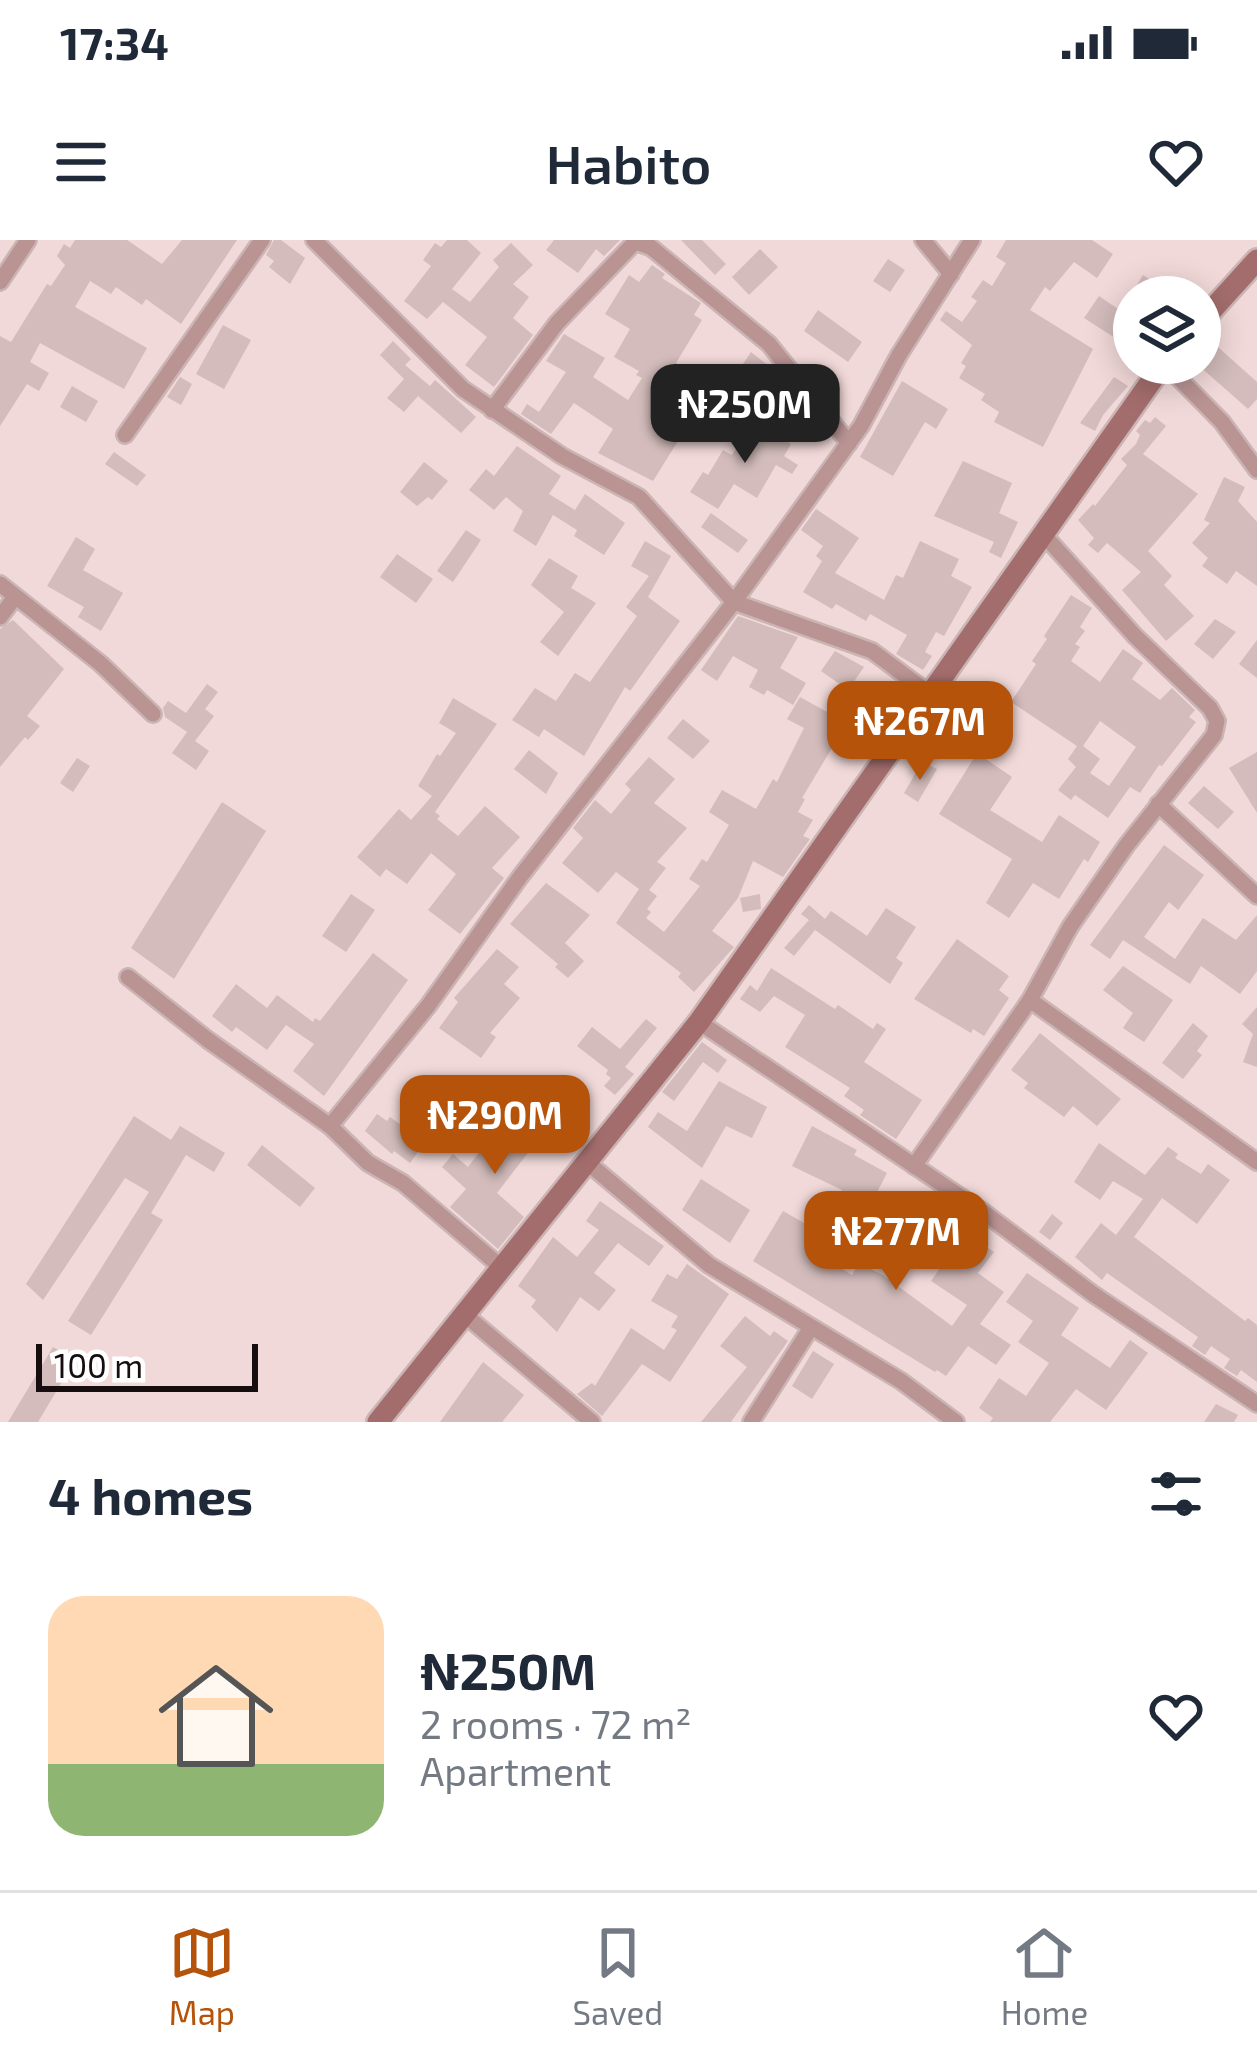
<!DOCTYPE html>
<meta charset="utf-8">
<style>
:root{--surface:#fff;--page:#f2f2f3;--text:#1f2937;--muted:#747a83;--line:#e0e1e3;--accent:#b45309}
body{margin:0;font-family:"Exo 2",sans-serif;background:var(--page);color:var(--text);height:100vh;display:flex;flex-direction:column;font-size:45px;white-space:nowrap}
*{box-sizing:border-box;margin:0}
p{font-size:39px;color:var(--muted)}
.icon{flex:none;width:66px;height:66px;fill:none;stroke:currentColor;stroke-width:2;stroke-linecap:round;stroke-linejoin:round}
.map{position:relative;height:1182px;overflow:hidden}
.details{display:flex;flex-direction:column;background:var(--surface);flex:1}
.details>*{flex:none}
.controls{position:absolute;left:1113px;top:36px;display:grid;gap:24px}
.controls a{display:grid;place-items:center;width:108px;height:108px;border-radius:50%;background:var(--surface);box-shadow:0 6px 30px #0003;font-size:60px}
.scale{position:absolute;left:36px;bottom:30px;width:222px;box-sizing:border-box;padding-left:12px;border:6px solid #160e0e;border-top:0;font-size:33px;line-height:42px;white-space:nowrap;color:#160e0e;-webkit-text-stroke:9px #fff;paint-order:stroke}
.price{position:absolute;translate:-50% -102px;padding:0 27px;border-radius:24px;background:var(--accent);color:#fff;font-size:39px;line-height:78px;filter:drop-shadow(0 3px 6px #0008)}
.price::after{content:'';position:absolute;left:50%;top:72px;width:36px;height:27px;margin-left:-18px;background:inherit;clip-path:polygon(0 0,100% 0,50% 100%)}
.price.active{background:#222;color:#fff}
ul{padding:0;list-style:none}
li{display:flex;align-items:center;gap:36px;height:300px;padding:0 48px}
li span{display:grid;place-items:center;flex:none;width:336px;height:240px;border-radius:36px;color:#555}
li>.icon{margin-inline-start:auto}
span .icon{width:144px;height:144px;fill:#fffc;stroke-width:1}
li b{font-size:51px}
h2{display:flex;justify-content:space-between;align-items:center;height:144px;padding:0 48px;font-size:51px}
.status{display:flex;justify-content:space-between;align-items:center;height:84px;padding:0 60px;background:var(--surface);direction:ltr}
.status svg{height:33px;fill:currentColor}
header{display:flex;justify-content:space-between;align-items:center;height:156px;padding:0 48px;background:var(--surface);font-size:54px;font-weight:600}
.menu{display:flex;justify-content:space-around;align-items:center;height:168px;border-top:3px solid var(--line);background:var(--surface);font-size:33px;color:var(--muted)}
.menu a{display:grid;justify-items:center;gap:6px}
.menu .active{color:var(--accent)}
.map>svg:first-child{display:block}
.building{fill:#d3bcbb;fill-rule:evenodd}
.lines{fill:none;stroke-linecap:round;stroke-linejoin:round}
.street-casing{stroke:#cab4b4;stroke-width:20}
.secondary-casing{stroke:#cab4b4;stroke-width:26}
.street{stroke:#ba9393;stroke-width:15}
.secondary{stroke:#a46d6d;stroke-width:21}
</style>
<div class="status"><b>17:34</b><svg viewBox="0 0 49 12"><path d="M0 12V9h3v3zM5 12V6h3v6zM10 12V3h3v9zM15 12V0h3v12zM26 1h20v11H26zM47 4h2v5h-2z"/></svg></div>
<header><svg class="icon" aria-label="menu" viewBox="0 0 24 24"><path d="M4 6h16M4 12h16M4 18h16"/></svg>Habito<svg class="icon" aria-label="heart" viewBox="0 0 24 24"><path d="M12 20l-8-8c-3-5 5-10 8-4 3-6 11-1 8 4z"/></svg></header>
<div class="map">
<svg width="1257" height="1182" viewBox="0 0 1257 1182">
<rect width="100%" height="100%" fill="#f2d9d9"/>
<g class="building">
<polygon points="75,0 127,0 162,24 182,0 237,0 181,84 146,59 142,65 116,47 111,54 90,41 75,67 147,108 124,149 40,103 30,122 49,133 39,151 27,144 0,186 0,96 11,102 47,44 51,46 65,25 57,16 64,4 70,8"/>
<polygon points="274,0 281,0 305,18 290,44 269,27 274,21 266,15"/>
<polygon points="447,0 467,0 481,13 452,49 470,62 499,27 493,20 511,3 533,25 513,44 529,57 513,78 533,95 494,147 465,125 487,97 443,62 427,79 404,61 431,26 423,20 435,3 441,7"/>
<polygon points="554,0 620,0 604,16 596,9 578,33 546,10"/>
<polygon points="681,0 702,0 726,24 715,35"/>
<polygon points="1006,0 1092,0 1113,14 1097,38 1074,22 1050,51 1045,47 1030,70 1093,109 1043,207 994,182 999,172 981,160 985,154 959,138 966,126 961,123 972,105 940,80 946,71 962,82 977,61 971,57 983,40 992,46 1006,23 996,17"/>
<polygon points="760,9 778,27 749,55 732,37"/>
<polygon points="888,19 905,30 890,52 873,41"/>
<polygon points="652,25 665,34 662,38 701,63 694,75 702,80 676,123 689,131 652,185 678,201 653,241 598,213 613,189 574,163 551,194 521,174 527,164 539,172 566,132 546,121 564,94 605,118 593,137 628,160 642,138 636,135 639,131 614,117 630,89 605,74 629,35 639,42"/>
<polygon points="1143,35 1178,57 1134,57 1134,92 1126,105 1084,78 1099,56 1121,71"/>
<polygon points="818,70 862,102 848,122 804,91"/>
<polygon points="223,85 251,100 224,149 196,134"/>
<polygon points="393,101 411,119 405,125 430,146 435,140 476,177 461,193 418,156 404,172 387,158 404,139 380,115"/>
<polygon points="1218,107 1257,142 1257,159 1248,169 1197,124"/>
<polygon points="751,112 775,131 822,188 818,194 735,136"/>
<polygon points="180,137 192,144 181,165 167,157"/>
<polygon points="1114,137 1128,146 1103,175 1095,191 1080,183"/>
<polygon points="902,141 948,169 936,189 925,182 893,236 860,217"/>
<polygon points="72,146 98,161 86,182 60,167"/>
<polygon points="1155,177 1166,186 1143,214 1198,254 1148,311 1172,336 1164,345 1194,376 1166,401 1122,350 1141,332 1107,303 1098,313 1088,305 1094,298 1078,280 1093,264 1095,266 1127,225 1121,219 1136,204 1140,195 1136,191 1145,180 1150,183"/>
<polygon points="752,181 791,204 784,216 798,225 792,234 776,225 757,258 734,244 718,269 690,252 703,232 708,235 723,210 732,215"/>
<polygon points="517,206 561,236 549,254 575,270 585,254 625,283 604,315 574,296 577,290 553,275 536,306 513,291 523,271 506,257 494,270 469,250 486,229 494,236"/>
<polygon points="114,212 146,235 137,246 105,224"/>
<polygon points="963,221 1012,243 999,273 1018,282 1001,318 989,312 994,302 934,276"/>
<polygon points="424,222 448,241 432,260 428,257 417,266 400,252"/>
<polygon points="1224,237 1245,247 1238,261 1257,282 1257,346 1236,331 1227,344 1202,326 1208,318 1192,303 1210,283 1204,280"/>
<polygon points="816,269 859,298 835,333 884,360 896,335 903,338 920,301 959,319 951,336 972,347 944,396 936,392 925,412 932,416 923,430 896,414 907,395 870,374 866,381 836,364 832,369 803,352 822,321 816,316 823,306 801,290"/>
<polygon points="711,273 748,300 738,313 701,287"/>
<polygon points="466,290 481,300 453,342 437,331"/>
<polygon points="76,297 95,309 83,330 123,353 101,391 78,377 84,367 47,346"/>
<polygon points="645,301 671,316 648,357 680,381 630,451 625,447 584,516 544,489 539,497 512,480 535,448 556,461 575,433 590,442 637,376 626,367 649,336 631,326"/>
<polygon points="397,314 433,339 416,363 380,337"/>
<polygon points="549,318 578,336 571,348 596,363 558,416 540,402 564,372 531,345"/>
<path d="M1071,355L1092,368L1080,387L1085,391L1075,404L1080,407L1071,421L1100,442L1123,409L1143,423L1132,439L1160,460L1172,448L1195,470L1189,477L1196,482L1162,526L1159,525L1140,553L1130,547L1108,578L1075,555L1071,560L1058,550L1076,527L1068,519L1077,506L1011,462L1036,424L1032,421L1047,399L1044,396ZM1100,481L1136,507L1109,546L1090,533L1100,519L1083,506Z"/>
<polygon points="738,376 798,397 780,428 806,443 793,465 767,450 764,455 749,447 758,430 733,416 717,441 701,430"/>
<polygon points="1215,379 1236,392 1213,419 1194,404"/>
<polygon points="13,380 64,429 27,476 40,486 28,500 25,497 0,527 0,389"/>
<polygon points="1257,400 1257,438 1239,424"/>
<polygon points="835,411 864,427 848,450 821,431"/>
<polygon points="207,444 218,452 205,469 214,476 195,501 209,511 196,530 172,513 187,492 165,477 163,468 168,461 186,473"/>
<polygon points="800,457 847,483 802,558 805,559 798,572 813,580 803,596 810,599 783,637 753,621 738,658 712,691 734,707 694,752 678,737 681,733 616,683 639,649 616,632 598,653 562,623 583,598 573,588 595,560 611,574 631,550 625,544 649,517 675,539 654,563 687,588 657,622 666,628 649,650 657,656 647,669 651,672 646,678 664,692 700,646 689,639 702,619 707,622 729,585 709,572 722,550 756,569 773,539 777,542 804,488 787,479"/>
<polygon points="453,458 497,484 435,572 440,576 437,579 458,596 485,566 520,597 492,628 504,638 460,694 428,670 456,634 431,613 407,644 386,629 380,637 357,617 399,569 411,580 432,556 418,546 437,514 440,516 456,493 439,483"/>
<polygon points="683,479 710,501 693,519 667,498"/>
<polygon points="529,510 558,533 546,554 514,529"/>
<polygon points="1257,512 1257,573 1229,528"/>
<polygon points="977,513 1012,537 990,570 1042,602 1059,575 1100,602 1088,622 1084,619 1059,659 1033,643 1009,678 986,663 1012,619 939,574"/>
<polygon points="77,518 90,526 73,552 60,543"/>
<polygon points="927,524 937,529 918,562 904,553 918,529 922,532"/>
<polygon points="1204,546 1234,572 1218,589 1188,563"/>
<polygon points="222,562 266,591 174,739 131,708"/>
<polygon points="1164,605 1204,635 1178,670 1169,662 1144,697 1175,719 1203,678 1236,700 1257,675 1257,731 1240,754 1201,726 1190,744 1123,700 1110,719 1090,705"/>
<polygon points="546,643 590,675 565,703 584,721 568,738 555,727 558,724 510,684"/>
<polygon points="351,654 375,670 346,712 322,696"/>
<polygon points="760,654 761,669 743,672 740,658"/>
<polygon points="809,665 825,679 831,671 867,696 886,668 916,687 896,718 903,723 890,744 815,690 794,716 784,708 809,680 801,674"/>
<polygon points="957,699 1009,736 999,750 1009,758 984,796 973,789 971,793 914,759"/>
<polygon points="497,709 519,727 504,744 520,758 490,793 496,797 481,818 439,788 458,762 454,758"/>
<polygon points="373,713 408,740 324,856 293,831 314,804 286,785 267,810 236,787 232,792 212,776 236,744 267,768 277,755 313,782 315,778 320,781"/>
<polygon points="1123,726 1173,760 1144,802 1123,788 1133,773 1103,750"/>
<polygon points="771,728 835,769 838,765 873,789 877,783 886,789 864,822 922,860 896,899 860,875 864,870 844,856 850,848 785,807 805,775 774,756 760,772 740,759 750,745 757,751"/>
<polygon points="1257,767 1257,827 1243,822 1253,794 1242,784"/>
<polygon points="646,779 657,788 625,827 634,834 615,855 604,846 611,838 606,834 608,830 577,806 592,787 620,809"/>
<polygon points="1193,783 1208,796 1197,811 1202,815 1183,839 1162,823"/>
<polygon points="1040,793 1121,859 1097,886 1073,866 1064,877 1024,848 1028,843 1011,830"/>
<polygon points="702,802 727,820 718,833 703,822 674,861 662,852"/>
<polygon points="719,841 767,867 752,898 726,886 702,928 648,887 658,872 687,891"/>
<polygon points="516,864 547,888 497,953 524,977 498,1009 450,967 466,949 442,927 453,914 468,927"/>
<polygon points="377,874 387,881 390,877 416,896 413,900 422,906 410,923 394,911 392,914 365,891"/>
<polygon points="134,876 171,900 180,886 225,913 214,932 186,915 151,973 163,980 91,1095 68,1081 149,952 125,938 43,1060 26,1044"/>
<polygon points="812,886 857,910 854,915 887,933 860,985 832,968 842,950 792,926"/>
<polygon points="1099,903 1145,935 1168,907 1178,914 1175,918 1201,934 1208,924 1230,940 1197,984 1162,958 1134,997 1245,1081 1248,1078 1257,1085 1257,1142 1241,1130 1237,1136 1224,1128 1230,1119 1211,1106 1205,1115 1192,1106 1198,1097 1107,1033 1102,1040 1075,1017 1101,983 1116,995 1143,959 1113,941 1100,960 1074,942"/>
<polygon points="262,905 315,948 300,967 247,925"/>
<polygon points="701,939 750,970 730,1003 682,970"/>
<polygon points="600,961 664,1006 649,1026 618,1003 594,1033 616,1050 599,1071 580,1057 557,1092 531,1067 536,1060 518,1046 553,997 577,1017 599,990 586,981"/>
<polygon points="783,971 811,987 805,997 827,1011 823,1017 852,1035 859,1023 883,1035 952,1086 967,1065 931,1041 947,1018 924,1003 942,975 994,1012 978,1033 1004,1052 980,1084 1011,1105 996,1125 968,1106 946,1136 937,1130 935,1132 753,1021"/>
<polygon points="1052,974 1063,983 1050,1000 1039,992"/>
<polygon points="903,983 921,994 904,1020 886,1008"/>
<polygon points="687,1024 729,1054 670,1142 642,1124 602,1176 577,1154 592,1143 595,1146 631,1088 664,1110 677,1090 671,1087 678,1076 651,1061 667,1034 677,1039"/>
<polygon points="1027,1033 1079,1068 1061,1095 1110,1128 1130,1100 1148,1113 1106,1170 1076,1149 1050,1182 990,1182 993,1178 979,1168 999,1138 1026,1156 1049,1123 1018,1102 1033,1081 1006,1062"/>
<polygon points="745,1076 770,1096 774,1091 788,1101 731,1182 701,1182 747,1127 720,1106"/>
<polygon points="53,1107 75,1120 38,1182 8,1182"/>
<polygon points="813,1111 834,1124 812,1159 792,1146"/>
<polygon points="483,1122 524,1155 502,1182 440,1182"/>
<polygon points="1216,1164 1238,1175 1234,1182 1204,1182"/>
</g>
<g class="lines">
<g class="street-casing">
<g id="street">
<polyline points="314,0 463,149 562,216 639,257 734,362 872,411 930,454"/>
<polyline points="642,0 769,104 849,203"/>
<polyline points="923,0 951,34"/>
<polyline points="0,42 28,0"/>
<polyline points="1164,123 1222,182 1257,230"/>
<polyline points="492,170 557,83 635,2 650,7"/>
<polyline points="125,195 262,0"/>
<polyline points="0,344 101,424 153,474"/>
<polyline points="0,377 15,357"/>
<polyline points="1158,564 1257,656"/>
<polyline points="128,737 208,800 330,886 368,923 403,943 502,1028"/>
<polyline points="1030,760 1257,922"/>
<polyline points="699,782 982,971 1093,1054 1257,1164"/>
<polyline points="330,886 428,766 520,637 734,362 861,186 899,115 972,0"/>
<polyline points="588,923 709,1025 901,1141 956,1182"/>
<polyline points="914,926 1030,760 1070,687 1126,606 1214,495 1217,481 1210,468 1135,396 1043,294"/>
<polyline points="464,1074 592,1182"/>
<polyline points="751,1182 810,1089"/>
</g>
</g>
<g class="secondary-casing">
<g id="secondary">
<polyline points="1200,83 1257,20"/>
<polyline points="378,1182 699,782 1164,123"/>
</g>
</g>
<use href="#street" class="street"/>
<use href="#secondary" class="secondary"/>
</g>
</svg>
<div class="controls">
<a><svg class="icon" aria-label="layers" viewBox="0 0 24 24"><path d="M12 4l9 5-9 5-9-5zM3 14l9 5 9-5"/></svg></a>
</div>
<div class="scale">100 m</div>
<b class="price active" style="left:745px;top:226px">₦250M</b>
<b class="price" style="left:920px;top:543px">₦267M</b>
<b class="price" style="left:495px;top:937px">₦290M</b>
<b class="price" style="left:896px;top:1053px">₦277M</b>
</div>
<section class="details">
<h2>4 homes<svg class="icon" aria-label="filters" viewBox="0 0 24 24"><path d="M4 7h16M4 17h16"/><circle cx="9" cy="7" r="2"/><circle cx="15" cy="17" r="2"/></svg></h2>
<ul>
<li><span style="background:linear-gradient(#ffd9b3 70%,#8fb573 0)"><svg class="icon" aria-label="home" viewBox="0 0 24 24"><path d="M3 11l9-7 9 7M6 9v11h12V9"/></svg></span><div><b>₦250M</b><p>2 rooms · 72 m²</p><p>Apartment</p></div><svg class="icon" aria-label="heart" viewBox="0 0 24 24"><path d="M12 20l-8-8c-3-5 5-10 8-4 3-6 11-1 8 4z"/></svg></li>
</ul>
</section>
<nav class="menu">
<a class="active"><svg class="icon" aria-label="map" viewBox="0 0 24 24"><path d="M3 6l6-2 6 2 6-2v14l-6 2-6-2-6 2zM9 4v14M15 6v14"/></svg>Map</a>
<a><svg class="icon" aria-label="saved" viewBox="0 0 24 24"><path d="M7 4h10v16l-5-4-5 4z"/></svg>Saved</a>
<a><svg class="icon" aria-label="home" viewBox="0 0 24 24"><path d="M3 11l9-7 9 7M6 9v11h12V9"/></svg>Home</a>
</nav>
